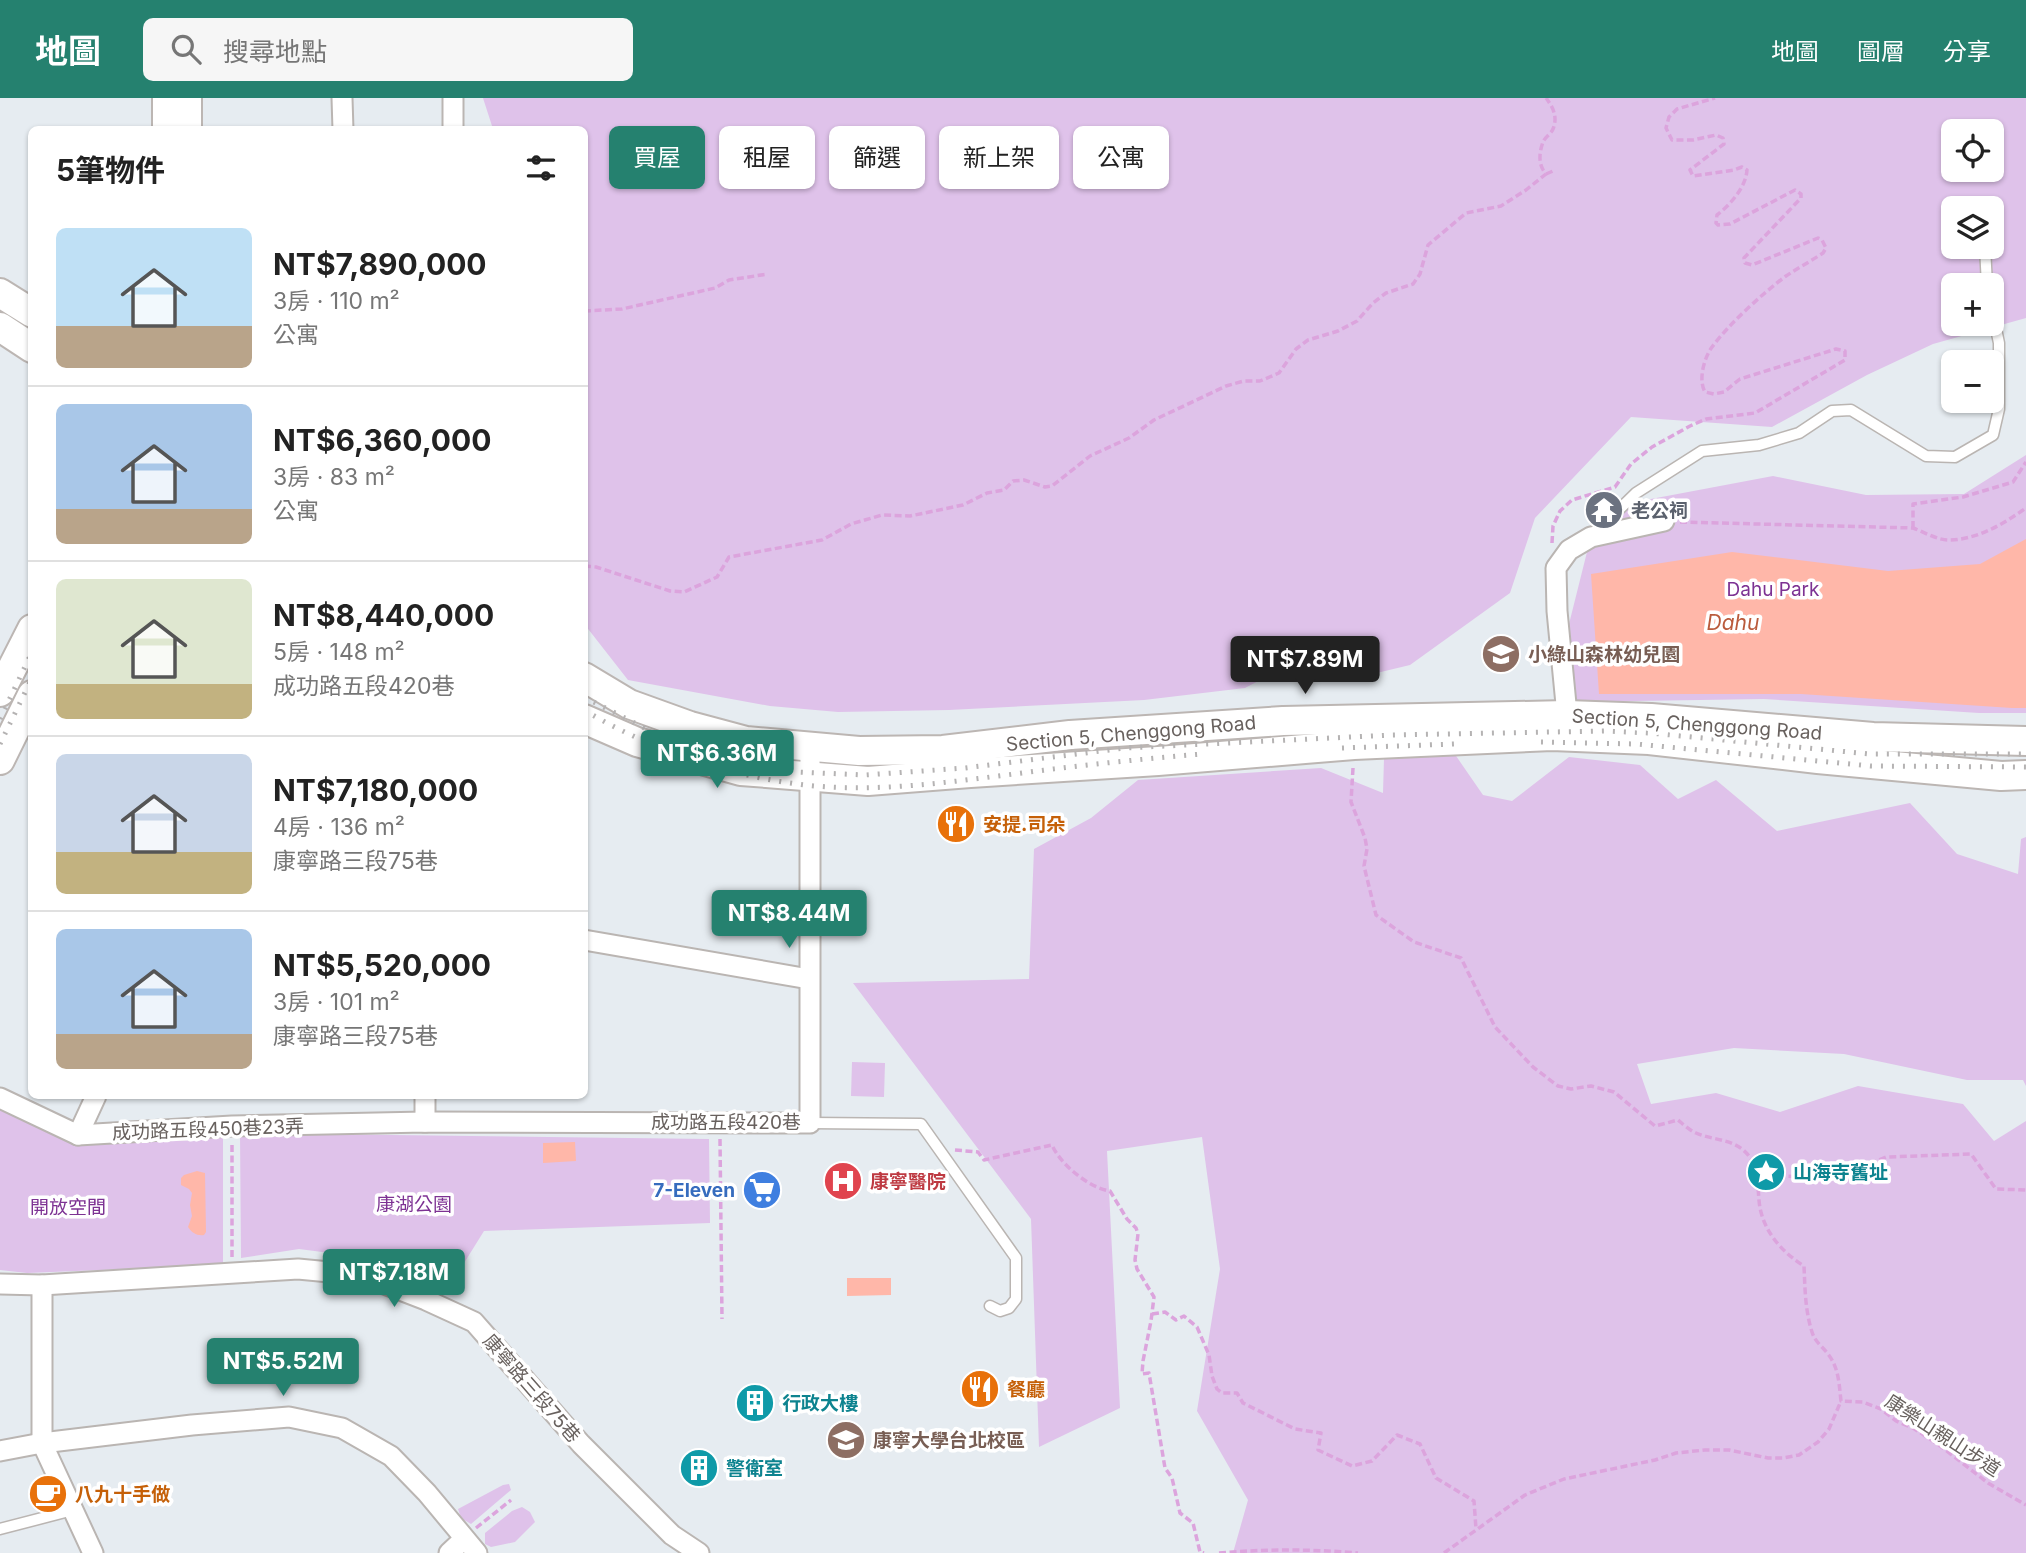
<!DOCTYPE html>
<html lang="zh-TW">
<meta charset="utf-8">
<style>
:root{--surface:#fff;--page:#f6f6f6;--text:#222;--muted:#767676;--line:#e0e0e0;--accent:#25816f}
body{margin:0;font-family:Inter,"Noto Sans TC",sans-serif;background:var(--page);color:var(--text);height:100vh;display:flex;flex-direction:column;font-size:26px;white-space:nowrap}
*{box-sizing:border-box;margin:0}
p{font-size:23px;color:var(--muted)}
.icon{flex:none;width:38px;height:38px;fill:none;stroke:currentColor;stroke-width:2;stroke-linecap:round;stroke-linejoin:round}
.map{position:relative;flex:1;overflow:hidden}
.side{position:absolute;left:28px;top:28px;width:560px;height:973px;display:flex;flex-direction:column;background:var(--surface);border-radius:10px;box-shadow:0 2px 5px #0004}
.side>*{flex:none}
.hud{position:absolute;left:609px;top:28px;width:665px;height:63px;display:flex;gap:14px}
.controls{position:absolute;left:1941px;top:21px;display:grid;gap:14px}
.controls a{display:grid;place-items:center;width:63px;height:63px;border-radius:10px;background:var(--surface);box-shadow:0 2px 5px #0004;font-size:35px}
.price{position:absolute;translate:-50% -60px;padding:0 16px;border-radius:7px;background:var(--accent);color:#fff;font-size:23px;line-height:46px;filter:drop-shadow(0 2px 4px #0008)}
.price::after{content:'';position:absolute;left:50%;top:42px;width:21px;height:16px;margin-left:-10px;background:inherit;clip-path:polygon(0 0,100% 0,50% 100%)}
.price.active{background:#222;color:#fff}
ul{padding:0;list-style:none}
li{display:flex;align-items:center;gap:21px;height:175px;padding:0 28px}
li+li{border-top:2px solid var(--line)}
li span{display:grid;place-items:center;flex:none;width:196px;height:140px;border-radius:10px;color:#555}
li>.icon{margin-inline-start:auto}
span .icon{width:84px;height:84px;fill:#fffc;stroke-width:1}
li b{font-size:30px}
h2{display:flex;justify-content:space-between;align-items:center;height:84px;padding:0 28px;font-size:30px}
.tag{padding:0 24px;border-radius:10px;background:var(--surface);box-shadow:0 2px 5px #0004;font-size:24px;line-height:63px}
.tag.active{background:var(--accent);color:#fff}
header{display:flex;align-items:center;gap:42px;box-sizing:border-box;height:98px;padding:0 35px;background:var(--accent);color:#fff}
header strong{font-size:33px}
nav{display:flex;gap:38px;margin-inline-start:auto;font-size:24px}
.search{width:490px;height:63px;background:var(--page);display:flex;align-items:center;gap:18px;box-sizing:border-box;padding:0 24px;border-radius:10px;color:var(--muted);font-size:26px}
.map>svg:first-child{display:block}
.green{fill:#dfc2ea;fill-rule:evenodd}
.water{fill:#ffb7a9}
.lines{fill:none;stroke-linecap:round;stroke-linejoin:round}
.lane-casing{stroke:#bab5b2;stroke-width:13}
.street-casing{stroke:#bab5b2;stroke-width:23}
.secondary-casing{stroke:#bcb6b3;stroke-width:32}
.path{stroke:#dca4dd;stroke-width:3.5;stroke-dasharray:7 3.5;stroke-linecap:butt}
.lane{stroke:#fff;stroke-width:10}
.street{stroke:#fff;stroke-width:19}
.secondary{stroke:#fff;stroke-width:28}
.rail{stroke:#b5b3b3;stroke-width:5;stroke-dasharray:2 9;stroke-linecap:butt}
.labels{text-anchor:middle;stroke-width:7;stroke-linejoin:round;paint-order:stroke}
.worship-label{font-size:19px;font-weight:bold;fill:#5b616d;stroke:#fff;text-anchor:start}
.park-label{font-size:19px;fill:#7d3293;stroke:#fff}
.education-label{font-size:19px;font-weight:bold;fill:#785e54;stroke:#fff;text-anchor:start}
.street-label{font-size:19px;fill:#68615e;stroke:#fff}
.food-label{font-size:19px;font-weight:bold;fill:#c56008;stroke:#fff;text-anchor:start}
.culture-label{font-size:19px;font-weight:bold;fill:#0d838f;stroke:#fff;text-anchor:start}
.health-label{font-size:19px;font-weight:bold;fill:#be3a42;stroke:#fff;text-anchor:start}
.shop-label{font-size:19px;font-weight:bold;fill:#366cbe;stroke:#fff;text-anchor:end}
.water-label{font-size:21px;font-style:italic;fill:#ba5b3c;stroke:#fff}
</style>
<header>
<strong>地圖</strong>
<div class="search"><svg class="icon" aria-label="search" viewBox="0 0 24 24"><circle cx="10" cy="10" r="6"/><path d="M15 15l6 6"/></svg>搜尋地點</div>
<nav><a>地圖</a><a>圖層</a><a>分享</a></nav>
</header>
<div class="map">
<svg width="2026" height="1455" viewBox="0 0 2026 1455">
<rect width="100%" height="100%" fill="#e6ecf1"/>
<g class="green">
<path d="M483,0H2026V220L1933,246L1867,277L1772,329L1631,319L1535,420L1510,495L1410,567L1360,579L1341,577L1315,563H1286L1270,577L1245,590L1144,602L949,612L838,614L770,608L628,582L585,527L584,32L493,31ZM1953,33H1992V72H1953ZM1953,110H1992V149H1953ZM1953,187H1992V226H1953Z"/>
<polygon points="2026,357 2026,615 1979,615 1764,601 1572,604 1568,530 1590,442 1635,404 1773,378 1866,397 1964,396"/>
<polygon points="1454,655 1483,697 1512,703 1569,659 1640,667 1678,701 1716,682 1777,733 1910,705 1957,756 2018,776 2021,741 2026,739 2026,988 2023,982 1967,982 1844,956 1734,950 1637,966 1651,1006 1716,995 1780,1014 1858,988 1963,1006 1994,1043 2026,1023 2026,1455 1233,1455 1248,1402 1197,1313 1220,1171 1202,1039 1107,1053 1120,1310 1039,1349 1031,1121 853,885 1029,881 1034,751 1091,720 1138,682 1321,670 1383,695 1384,661"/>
<polygon points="852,964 885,965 884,999 851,998"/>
<polygon points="0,1012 82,1046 223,1037 223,1167 27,1175 0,1172"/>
<polygon points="240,1035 709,1041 710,1125 484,1133 446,1194 361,1159 299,1151 241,1160"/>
<polygon points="509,1386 511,1392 471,1426 461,1420 458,1411 503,1387"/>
<polygon points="522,1409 530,1414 535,1424 515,1444 491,1449 485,1446 485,1435 512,1413"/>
</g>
<g class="water">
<polygon points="2026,441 2026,610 2012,610 1801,596 1599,596 1591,476 1732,454 1888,473 1980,466"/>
<polygon points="575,1044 576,1063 543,1065 543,1045"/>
<path d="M197,1073L205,1075L206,1134L204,1137C197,1138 192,1135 188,1129L192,1118L190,1107L192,1095L189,1091L181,1087V1080L184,1077Z"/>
<polygon points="891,1180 891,1197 847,1198 847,1180"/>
</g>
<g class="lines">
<g class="lane-casing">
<g id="lane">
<polyline points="1985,149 1987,187"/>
<polyline points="1597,433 1636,395 1702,353 1759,347 1799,335 1832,313 1851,312 1926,358 1955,359 1993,337 1999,311 1999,245 1992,212"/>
<polyline points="810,1025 921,1026 1016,1160 1016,1201 1009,1210 1000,1213 990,1208"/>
<polyline points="0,1431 73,1412"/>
</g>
</g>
<g class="street-casing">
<g id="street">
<polyline points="342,0 343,32"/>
<polyline points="453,32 453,0"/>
<polyline points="1568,627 1557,513 1556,470 1569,452 1591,439 1664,423"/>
<polyline points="584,842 809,881"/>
<polyline points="0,1000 78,1037 232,1028 425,1024 810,1025 810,649"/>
<polyline points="425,1024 425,998"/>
<polyline points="78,1037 96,998"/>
<polyline points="0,1186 42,1187 298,1171 361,1177 426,1202 474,1224 581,1346 672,1437 699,1455"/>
<polyline points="42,1187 42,1345 93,1455"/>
<polyline points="0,1353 42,1345 192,1327 289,1319 342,1330 391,1358 427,1395 477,1455"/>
<polyline points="449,1455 464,1441"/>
</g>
</g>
<g class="secondary-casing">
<g id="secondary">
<polyline points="167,32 167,0"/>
<polyline points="187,32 187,0"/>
<polyline points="0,195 32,215"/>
<polyline points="0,229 32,250"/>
<polyline points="584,579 629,606 690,628 746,643 859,653 943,652 1070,637 1283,623 1567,617 1651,620 1873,639 2026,643"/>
<polyline points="0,594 32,531"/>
<polyline points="584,621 637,644 741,673 868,683 970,675 1158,663 1354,647 1552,638 1649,642 1818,661 2001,678 2026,677"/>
<polyline points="0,662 32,597"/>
</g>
</g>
<g class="path">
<polyline points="1546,76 1553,73"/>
<polyline points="584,213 622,211 715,190 729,182 768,176"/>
<path d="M1680,424L1913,430C1924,434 1939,443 1950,442C1979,441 2003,426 2026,410"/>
<polyline points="1913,430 1913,406 1963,399 2013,384 2026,364"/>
<path d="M1552,445L1553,428L1560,413L1572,402L1615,389L1631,366L1652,349L1690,328L1706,321L1755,315L1845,262V253L1836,251L1740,281L1724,294L1714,296L1705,294C1698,282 1704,260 1712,249C1729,226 1763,195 1786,178C1798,170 1811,163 1823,155L1826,150L1822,142L1818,140L1752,167L1745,165L1744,160L1801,100V96L1795,92L1730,126L1718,127L1716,125L1717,117C1730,107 1746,89 1747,72L1742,69L1734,72L1693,78L1690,72L1724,46L1723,40L1716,37L1693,42H1672L1666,30L1669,19L1677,11L1715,0"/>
<path d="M584,468L596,469L670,493L684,494L717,479L729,459L822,442L851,426L882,417L910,418L963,407L987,395L1004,392L1013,383L1024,382L1045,389L1052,388L1090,358L1129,340L1154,322L1226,288L1244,283H1260L1279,275L1296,251L1308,242L1338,233L1357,223L1373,205L1386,195L1413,186L1420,176L1428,147L1466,115L1501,108L1526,92L1546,76C1538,67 1539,55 1543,44C1545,39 1551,36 1553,31C1558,19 1553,9 1546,0"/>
<path d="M1353,670L1351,704L1365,740L1367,751L1364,768L1376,817L1414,844L1461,860L1495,929L1533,969L1558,988L1571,991L1591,988L1614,994L1655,1028L1678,1022C1683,1026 1689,1032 1696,1035C1714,1043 1735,1040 1749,1058C1760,1072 1757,1093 1760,1110C1765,1135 1783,1155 1804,1168C1805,1190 1805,1212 1812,1234C1815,1244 1822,1248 1828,1256C1839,1270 1839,1286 1841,1303L1863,1304L1881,1311L1896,1323L1913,1330L1939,1347L1988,1385L2026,1407"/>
<polyline points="720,1041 722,1221"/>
<path d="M955,1052L978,1054L984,1062L1052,1047C1060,1066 1089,1090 1110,1093L1127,1121L1136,1130L1138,1136L1135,1162L1137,1171L1154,1199L1151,1223L1143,1263L1142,1276L1149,1275L1165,1370L1172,1380L1180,1415L1193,1425L1200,1454L1204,1455"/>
<polyline points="1757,1077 1835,1080 1886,1059 1971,1056 1996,1091 2026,1092"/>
<polyline points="232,1159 232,1045"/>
<polyline points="1152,1216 1165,1214 1176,1222 1184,1218 1197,1229 1209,1257 1212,1278 1217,1291 1222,1295 1237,1295 1243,1305 1295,1331 1321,1335 1318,1352 1352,1368 1372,1363 1397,1337 1420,1346 1436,1380 1474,1403 1476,1431"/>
<polyline points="476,1430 511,1402"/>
<path d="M1219,1455C1266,1451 1311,1451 1358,1455"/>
<polyline points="1444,1455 1525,1397 1564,1381 1655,1362 1676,1355 1705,1352 1729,1352 1768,1360 1783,1360 1799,1357 1818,1344 1829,1331 1841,1303"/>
</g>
<use href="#lane" class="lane"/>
<use href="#street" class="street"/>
<use href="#secondary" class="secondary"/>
<g class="rail">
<polyline points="584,599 658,637 716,656 797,674 865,677 965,670 1125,650 1392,637 1605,633 1650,635 1870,656 2026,656"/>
<path d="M584,612C651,652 728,678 805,687C877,695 950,684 1022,675C1082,667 1142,661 1202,656"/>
<polyline points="0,621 32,554"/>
<polyline points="1541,644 1636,646 1871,668 2026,669"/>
<polyline points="0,646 32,580"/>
<polyline points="1342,650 1454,646"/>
</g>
</g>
<defs>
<g id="temple-disc" transform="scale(2.0125)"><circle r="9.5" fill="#6b7280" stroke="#fff"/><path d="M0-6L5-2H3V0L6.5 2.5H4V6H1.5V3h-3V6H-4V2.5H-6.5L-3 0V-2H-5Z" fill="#fff"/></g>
<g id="school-disc" transform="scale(2.0125)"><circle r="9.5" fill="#8d6e63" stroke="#fff"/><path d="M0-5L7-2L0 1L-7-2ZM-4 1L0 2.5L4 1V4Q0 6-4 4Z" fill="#fff"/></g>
<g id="restaurant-disc" transform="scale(2.0125)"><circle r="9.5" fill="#e8710a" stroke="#fff"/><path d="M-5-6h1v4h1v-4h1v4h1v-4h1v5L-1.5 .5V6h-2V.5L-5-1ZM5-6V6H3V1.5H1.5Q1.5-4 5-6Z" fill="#fff"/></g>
<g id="sight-disc" transform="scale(2.0125)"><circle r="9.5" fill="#0f9aa8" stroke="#fff"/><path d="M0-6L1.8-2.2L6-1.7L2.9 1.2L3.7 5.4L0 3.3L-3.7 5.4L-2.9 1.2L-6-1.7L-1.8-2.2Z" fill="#fff"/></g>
<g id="hospital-disc" transform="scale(2.0125)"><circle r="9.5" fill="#e0444e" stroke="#fff"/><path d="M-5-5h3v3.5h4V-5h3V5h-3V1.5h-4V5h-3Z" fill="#fff"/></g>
<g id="supermarket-disc" transform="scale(2.0125)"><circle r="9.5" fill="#3f7fe0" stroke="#fff"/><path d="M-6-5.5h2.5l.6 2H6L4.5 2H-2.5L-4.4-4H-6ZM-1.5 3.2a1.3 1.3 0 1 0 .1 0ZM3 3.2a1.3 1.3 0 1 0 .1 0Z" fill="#fff"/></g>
<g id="building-disc" transform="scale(2.0125)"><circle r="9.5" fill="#0f9aa8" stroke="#fff"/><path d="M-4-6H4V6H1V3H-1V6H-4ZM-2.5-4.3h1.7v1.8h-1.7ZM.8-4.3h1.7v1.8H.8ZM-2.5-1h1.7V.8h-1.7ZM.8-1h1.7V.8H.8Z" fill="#fff"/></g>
<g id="university-disc" transform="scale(2.0125)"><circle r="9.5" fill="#8d6e63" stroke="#fff"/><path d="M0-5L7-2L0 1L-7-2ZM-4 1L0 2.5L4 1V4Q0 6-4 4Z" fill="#fff"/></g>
<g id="cafe-disc" transform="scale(2.0125)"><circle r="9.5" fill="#e8710a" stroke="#fff"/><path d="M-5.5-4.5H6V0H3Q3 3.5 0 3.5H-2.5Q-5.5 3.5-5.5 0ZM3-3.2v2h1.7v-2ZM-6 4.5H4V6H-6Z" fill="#fff"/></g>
</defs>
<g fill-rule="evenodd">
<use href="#temple-disc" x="1604" y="412"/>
<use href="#school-disc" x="1501" y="556"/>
<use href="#restaurant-disc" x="956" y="726"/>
<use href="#sight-disc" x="1766" y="1074"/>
<use href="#hospital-disc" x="843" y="1083"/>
<use href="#supermarket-disc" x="762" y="1092"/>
<use href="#restaurant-disc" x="980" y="1291"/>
<use href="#building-disc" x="755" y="1305"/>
<use href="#university-disc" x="846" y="1342"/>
<use href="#building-disc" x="699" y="1370"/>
<use href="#cafe-disc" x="48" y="1396"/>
</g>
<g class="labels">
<g class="worship-label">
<text x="1631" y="419">老公祠</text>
</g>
<g class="park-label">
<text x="1773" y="498">Dahu Park</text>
<text x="414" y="1113">康湖公園</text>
<text x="68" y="1116">開放空間</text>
</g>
<g class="education-label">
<text x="1528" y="563">小綠山森林幼兒園</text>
<text x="873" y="1349">康寧大學台北校區</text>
</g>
<g class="street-label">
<text transform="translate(1697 626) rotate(4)" y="7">Section 5, Chenggong Road</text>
<text transform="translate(1131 635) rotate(-5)" y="7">Section 5, Chenggong Road</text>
<text x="726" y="1031">成功路五段420巷</text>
<text transform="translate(208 1031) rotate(-2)" y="7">成功路五段450巷23弄</text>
<text transform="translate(532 1290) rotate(49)" y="7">康寧路三段75巷</text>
<text transform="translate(1943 1337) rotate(33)" y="7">康樂山親山步道</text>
</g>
<g class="food-label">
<text x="983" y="733">安提.司朵</text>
<text x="1007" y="1298">餐廳</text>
<text x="75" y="1403">八九十手做</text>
</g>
<g class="culture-label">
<text x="1793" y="1081">山海寺舊址</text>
<text x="782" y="1312">行政大樓</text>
<text x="726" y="1377">警衛室</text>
</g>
<g class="health-label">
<text x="870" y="1090">康寧醫院</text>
</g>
<g class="shop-label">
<text x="735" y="1099">7-Eleven</text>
</g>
<g class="water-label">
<text x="1733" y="532">Dahu</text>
</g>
</g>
</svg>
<div class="controls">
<a><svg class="icon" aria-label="locate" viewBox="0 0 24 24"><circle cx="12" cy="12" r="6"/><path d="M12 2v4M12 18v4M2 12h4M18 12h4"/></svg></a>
<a><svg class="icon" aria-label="layers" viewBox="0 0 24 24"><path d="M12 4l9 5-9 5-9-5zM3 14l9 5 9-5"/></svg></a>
<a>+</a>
<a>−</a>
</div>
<b class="price active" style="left:1305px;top:598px">NT$7.89M</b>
<b class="price" style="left:717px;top:692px">NT$6.36M</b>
<b class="price" style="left:789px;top:852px">NT$8.44M</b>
<b class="price" style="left:394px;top:1211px">NT$7.18M</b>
<b class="price" style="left:283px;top:1300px">NT$5.52M</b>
<div class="hud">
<a class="tag active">買屋</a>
<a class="tag">租屋</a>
<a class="tag">篩選</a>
<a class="tag">新上架</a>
<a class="tag">公寓</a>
</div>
<section class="side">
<h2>5筆物件<svg class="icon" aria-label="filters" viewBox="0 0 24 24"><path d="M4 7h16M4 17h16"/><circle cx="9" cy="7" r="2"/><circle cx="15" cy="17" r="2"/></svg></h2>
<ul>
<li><span style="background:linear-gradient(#bfe0f5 70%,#b9a48a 0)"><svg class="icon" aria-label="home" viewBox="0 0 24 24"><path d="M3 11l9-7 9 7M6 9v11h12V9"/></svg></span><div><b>NT$7,890,000</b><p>3房 · 110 m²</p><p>公寓</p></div></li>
<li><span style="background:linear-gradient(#a9c7e8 75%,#b9a48a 0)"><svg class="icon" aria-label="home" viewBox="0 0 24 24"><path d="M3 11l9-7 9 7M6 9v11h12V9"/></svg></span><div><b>NT$6,360,000</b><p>3房 · 83 m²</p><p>公寓</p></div></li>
<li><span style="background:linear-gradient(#dfe7d0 75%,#c2b280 0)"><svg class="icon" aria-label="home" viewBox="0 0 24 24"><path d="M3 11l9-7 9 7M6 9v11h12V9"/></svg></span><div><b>NT$8,440,000</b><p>5房 · 148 m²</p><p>成功路五段420巷</p></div></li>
<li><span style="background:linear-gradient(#c9d6e8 70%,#c2b280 0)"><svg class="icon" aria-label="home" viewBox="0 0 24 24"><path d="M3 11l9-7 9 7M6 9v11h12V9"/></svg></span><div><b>NT$7,180,000</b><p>4房 · 136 m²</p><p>康寧路三段75巷</p></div></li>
<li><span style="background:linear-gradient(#a9c7e8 75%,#b9a48a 0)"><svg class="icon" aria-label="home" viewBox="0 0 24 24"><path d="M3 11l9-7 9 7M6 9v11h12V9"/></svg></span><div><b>NT$5,520,000</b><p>3房 · 101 m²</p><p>康寧路三段75巷</p></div></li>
</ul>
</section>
</div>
